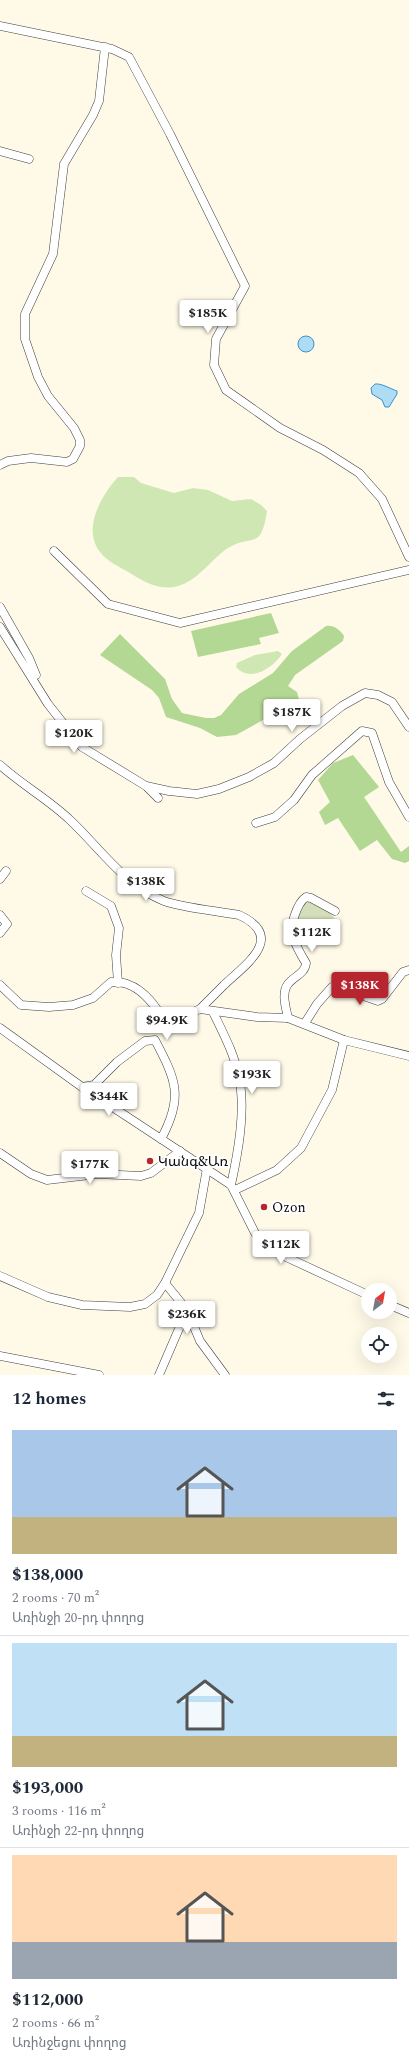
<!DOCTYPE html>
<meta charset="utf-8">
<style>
:root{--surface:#fff;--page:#f6f6f7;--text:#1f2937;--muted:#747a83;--line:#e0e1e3;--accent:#b7252f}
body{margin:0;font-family:Spectral,"Noto Sans Armenian",serif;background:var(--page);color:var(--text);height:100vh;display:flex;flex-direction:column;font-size:15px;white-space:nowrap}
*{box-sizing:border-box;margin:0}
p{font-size:13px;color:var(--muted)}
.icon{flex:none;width:22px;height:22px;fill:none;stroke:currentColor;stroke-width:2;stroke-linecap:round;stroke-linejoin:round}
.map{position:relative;height:1375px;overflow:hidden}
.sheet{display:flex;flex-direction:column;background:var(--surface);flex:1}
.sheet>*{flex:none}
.needle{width:26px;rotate:31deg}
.controls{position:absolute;left:361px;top:1283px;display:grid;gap:8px}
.controls a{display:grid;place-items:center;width:36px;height:36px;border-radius:50%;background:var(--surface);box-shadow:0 4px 16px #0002;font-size:20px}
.price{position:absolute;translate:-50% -34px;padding:0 9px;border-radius:4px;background:#fff;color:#222;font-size:13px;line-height:26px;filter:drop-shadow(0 1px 2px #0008)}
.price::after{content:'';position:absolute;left:50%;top:24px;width:12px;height:9px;margin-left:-6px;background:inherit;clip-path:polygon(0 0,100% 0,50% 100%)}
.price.on{background:var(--accent);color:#fff}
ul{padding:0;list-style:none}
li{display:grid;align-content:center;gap:8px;height:212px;padding:0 12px}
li+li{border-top:1px solid var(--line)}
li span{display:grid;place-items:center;height:124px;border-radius:0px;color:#555}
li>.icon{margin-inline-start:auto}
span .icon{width:72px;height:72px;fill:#fffc;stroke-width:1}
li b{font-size:17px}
h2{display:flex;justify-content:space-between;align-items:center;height:48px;padding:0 12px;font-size:17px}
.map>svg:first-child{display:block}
.green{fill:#cfe7b3}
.forest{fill:#b3d893}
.cemetery{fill:#d4debb}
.water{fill:#aedcf5;stroke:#3693cb}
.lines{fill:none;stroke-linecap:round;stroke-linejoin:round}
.minor-casing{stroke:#3d3d3d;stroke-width:9}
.minor{stroke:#fff;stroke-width:8}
.poi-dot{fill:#b7252f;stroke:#fff;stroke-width:1.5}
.labels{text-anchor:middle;stroke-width:4;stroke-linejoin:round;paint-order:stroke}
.poi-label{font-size:14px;fill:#0a0a0a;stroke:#fff;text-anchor:start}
</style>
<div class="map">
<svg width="409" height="1375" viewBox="0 0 409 1375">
<rect width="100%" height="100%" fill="#fffae8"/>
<g class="green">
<path d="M118,477H134L141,483L174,493L193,488L208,490L232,501L251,499L261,505L267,511C261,552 252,533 228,548C210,560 199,580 178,586C162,591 146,583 133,575C124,569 114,565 107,559C78,536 99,498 118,477Z"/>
<path d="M278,651L282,654C273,668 250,683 236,667L237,663L255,655Z"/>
</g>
<g class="forest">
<polygon points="271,613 279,633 259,638 261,644 198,657 191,631"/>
<path d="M326,626C334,625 340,630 344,636L343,641L295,675L288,686L297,692L299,700L236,735L217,737L200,728L166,717L159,698L152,690L100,655L120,634L165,679L172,699L182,713L206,718H214L221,715L239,694L273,673L292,651Z"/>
<polygon points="353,755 379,787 364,797 401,852 409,846 409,861 405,863 392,859 377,840 360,851 338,818 325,825 319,812 330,802 318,780 333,763"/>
</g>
<path class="cemetery" d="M306,899L328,910L340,926L332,933L321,935L313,929L300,941C292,921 297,917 306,899Z"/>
<g class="water">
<circle cx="306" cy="344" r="8"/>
<path d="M375,384C381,383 391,389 397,391V394L389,407H385L382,400L372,394L371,388Z"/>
</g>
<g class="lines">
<g class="minor-casing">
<g id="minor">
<polyline points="0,26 112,49 129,57 170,134 245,286 216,339 214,365 226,390 280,428 323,450 359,473 382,499 409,557"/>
<polyline points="0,151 29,159"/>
<polyline points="0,465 8,461 31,458 67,462 73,459 80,446 80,440 74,428 48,396 38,377 25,339 25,314 53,254 64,164 93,115 99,101 105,47"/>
<polyline points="54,551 108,604 180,623 409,570"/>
<polyline points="0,607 29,658 36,675"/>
<polyline points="0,627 48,704 82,747 146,786 158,798"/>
<path d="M0,765C22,785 48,799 70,820C100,848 124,885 164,901C183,908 218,911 239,915C287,937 245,965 224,985C216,993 208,1001 200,1009"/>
<polyline points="146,786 169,791 197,794 219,789 249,777 274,763 300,739 342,706 365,693 378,695 392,702 409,727"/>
<polyline points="256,823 275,817 294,800 312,775 362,731 372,733 389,782 409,817"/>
<polyline points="0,879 6,871"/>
<polyline points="86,891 111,906 119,928 116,955 118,983"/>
<polyline points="0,915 7,924 0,933"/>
<path d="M0,985L21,1005L49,1007L73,1005L93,998L111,982C116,982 122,982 127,984C145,990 157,1008 166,1024L200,1009L257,1017L288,1018L344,1040L409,1056"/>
<path d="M213,1012C223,1033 235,1055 239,1078C246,1110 238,1153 231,1185"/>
<path d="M288,1018C286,1008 281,993 288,984C294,976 305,974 306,963C301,955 296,946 293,937C289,927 297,903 306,897L311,898L335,911"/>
<polyline points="305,1023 317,1004 332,987 337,987 378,1001 382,999 403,972 409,970"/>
<polyline points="0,1028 82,1087 231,1185 255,1233 271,1250 368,1295"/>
<path d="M82,1087L94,1085L117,1062L145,1041L155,1040C176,1080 184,1097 161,1139"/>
<polyline points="0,1153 31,1174 47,1180 98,1174 141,1176 151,1173 180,1151"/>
<polyline points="235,1190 277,1170 301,1148 332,1090 344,1040"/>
<polyline points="0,1276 48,1297 82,1305 130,1307 145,1304 157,1295 165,1283 199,1213 207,1168"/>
<polyline points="165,1283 187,1310 200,1341 225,1375"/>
<polyline points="390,1305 409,1313"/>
<polyline points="0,1356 99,1375"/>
<polyline points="159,1375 187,1310"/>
</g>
</g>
<use href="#minor" class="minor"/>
</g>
<g class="poi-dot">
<circle cx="150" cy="1161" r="4"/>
<circle cx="264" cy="1207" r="4"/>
</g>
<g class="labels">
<g class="poi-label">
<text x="158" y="1166">Կանգ&amp;Առ</text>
<text x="272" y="1212">Ozon</text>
</g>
</g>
</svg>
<div class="controls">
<a><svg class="needle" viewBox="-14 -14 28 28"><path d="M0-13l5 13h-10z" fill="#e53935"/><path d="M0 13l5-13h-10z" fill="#747a83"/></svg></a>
<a><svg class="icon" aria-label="locate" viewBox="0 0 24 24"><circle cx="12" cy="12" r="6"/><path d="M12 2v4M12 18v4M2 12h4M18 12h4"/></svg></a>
</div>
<b class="price" style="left:208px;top:334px">$185K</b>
<b class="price" style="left:292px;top:733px">$187K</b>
<b class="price" style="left:74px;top:754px">$120K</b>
<b class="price" style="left:146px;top:902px">$138K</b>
<b class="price" style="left:312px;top:953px">$112K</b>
<b class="price on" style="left:360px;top:1006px">$138K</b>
<b class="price" style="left:167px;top:1041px">$94.9K</b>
<b class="price" style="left:252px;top:1095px">$193K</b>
<b class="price" style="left:109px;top:1117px">$344K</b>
<b class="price" style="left:90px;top:1185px">$177K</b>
<b class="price" style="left:281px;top:1265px">$112K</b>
<b class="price" style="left:187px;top:1335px">$236K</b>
</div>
<section class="sheet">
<h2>12 homes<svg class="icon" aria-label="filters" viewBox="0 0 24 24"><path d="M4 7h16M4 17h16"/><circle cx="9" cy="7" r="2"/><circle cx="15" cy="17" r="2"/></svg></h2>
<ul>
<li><span style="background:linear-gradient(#a9c7e8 70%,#c2b280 0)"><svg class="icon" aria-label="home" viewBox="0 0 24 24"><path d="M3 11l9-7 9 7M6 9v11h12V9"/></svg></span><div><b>$138,000</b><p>2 rooms · 70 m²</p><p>Առինջի 20-րդ փողոց</p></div></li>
<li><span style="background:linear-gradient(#bfe0f5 75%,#c2b280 0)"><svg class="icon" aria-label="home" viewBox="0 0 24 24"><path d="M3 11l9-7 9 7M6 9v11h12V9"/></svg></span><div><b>$193,000</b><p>3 rooms · 116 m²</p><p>Առինջի 22-րդ փողոց</p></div></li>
<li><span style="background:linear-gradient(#ffd9b3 70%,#9aa5b1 0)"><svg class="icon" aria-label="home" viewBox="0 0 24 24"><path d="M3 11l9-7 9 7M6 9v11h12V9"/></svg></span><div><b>$112,000</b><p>2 rooms · 66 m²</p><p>Առինջեցու փողոց</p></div></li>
</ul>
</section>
